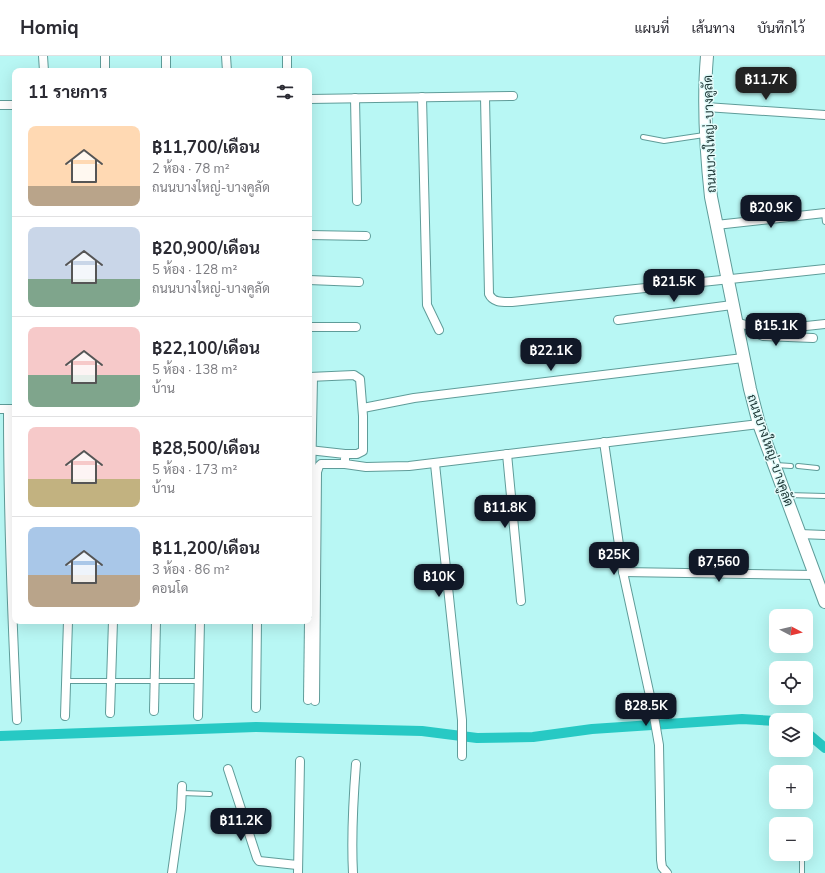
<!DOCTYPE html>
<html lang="th">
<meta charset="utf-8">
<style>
:root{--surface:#fff;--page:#f7f7f7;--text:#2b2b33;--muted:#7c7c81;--line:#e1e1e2;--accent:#111827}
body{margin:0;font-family:"Nunito Sans",Sarabun,sans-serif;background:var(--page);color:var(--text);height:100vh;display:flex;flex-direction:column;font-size:15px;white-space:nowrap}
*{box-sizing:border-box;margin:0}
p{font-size:13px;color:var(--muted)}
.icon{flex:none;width:22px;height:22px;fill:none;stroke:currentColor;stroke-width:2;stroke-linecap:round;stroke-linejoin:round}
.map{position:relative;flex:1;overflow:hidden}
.details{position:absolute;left:12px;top:12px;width:300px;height:556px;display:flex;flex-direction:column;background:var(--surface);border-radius:8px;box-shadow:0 4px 16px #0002}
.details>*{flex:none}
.needle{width:26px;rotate:97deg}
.buttons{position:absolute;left:769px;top:553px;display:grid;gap:8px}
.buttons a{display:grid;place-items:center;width:44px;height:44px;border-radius:8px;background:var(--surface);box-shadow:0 4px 16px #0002;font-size:20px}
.price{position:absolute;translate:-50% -34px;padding:0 9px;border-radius:8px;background:var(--accent);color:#fff;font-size:13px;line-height:26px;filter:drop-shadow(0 1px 2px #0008)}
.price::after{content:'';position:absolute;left:50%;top:24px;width:12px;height:9px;margin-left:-6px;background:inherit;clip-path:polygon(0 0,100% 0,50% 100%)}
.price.on{background:#222;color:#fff}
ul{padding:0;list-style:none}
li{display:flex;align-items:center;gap:12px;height:100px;padding:0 16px}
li+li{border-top:1px solid var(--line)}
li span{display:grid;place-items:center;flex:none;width:112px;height:80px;border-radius:8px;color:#555}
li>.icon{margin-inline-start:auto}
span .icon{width:48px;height:48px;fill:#fffc;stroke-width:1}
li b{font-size:17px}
h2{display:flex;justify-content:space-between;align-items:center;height:48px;padding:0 16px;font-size:17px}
header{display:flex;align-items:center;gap:24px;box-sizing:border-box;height:56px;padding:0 20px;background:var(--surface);border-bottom:1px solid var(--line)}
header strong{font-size:19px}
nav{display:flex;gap:22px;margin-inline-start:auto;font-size:14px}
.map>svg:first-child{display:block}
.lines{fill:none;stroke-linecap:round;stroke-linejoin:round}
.canal{stroke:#27c9c4;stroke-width:10}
.lane-casing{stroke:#5f9c99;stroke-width:6}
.street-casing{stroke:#5f9c99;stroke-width:10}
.secondary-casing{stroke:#5f9c99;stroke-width:14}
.lane{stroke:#fff;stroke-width:4}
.street{stroke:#fff;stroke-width:8}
.secondary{stroke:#fff;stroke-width:12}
.labels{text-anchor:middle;stroke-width:3;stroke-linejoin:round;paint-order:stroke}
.street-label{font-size:13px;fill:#1b3433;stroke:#e4fcfb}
</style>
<header>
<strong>Homiq</strong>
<nav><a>แผนที่</a><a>เส้นทาง</a><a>บันทึกไว้</a></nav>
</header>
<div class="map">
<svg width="825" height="817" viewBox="0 0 825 817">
<rect width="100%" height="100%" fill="#b8f7f4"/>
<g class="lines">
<g class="canal">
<polyline points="806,676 825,692"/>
<polyline points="0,680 256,671 422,675 477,682 533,681 592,673 742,663 776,665"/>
</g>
<g class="lane-casing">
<g id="lane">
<polyline points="643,81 664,85 704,79"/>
<polyline points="824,157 825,166"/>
<polyline points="776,409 791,410"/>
<polyline points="798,410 817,412"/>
<polyline points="787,439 825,440"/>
<polyline points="66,625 198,625"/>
<polyline points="182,737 210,738"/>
<polyline points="802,798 802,817"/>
</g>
</g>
<g class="street-casing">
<g id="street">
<polyline points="43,0 44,15"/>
<polyline points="105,0 105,15"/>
<polyline points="166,0 166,15"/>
<polyline points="226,0 227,15"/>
<polyline points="287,0 287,15"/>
<polyline points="422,41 427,249 439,274"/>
<path d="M485,41L489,238C493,247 503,246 512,246L825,213"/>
<polyline points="355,42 357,145"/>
<polyline points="309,43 513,40"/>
<polyline points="0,49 15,49"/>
<polyline points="706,51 825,59"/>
<polyline points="716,169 825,157"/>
<polyline points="309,179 366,180"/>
<polyline points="309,224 359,226"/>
<polyline points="618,264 732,249"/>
<polyline points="736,266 759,273 769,274 825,268"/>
<polyline points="309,271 356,271"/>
<polyline points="752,273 756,277 763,280 813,282"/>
<polyline points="309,321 354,319 360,323 363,360 363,395 357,398 345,398"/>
<polyline points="363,352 414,342 743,302"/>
<polyline points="0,353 15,353"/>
<path d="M8,353C8,457 12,561 17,664"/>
<polyline points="604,386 623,516 652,649 659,689 661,804 662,811 667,817"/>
<polyline points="309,394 345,398 345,408 366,411 409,410 759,368"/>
<polyline points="507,398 521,545"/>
<polyline points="435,408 462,664 462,700"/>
<polyline points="800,478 825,479"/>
<polyline points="623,516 814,519"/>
<polyline points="309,535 313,321"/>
<polyline points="308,644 309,565"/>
<polyline points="315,645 317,416 319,410 321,408 345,408"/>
<polyline points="256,652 257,565"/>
<polyline points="154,655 156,565"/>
<polyline points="110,657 113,565"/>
<polyline points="65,660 68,565"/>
<polyline points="198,660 200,565"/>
<polyline points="228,713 257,802 259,805 297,809"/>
<polyline points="172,817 181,753 182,730"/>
<polyline points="298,817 300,705"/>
<path d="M353,817C351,779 353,746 356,708"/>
</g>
</g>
<g class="secondary-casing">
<path id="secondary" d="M707,0C703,46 706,95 711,141L750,333L759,368L825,546"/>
</g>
<use href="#lane" class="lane"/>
<use href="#street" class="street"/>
<use href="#secondary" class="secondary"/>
</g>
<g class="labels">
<g class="street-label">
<text transform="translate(709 78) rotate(-92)" y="5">ถนนบางใหญ่-บางคูลัด</text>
<text transform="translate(771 394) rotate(71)" y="5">ถนนบางใหญ่-บางคูลัด</text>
</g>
</g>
</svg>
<div class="buttons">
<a><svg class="needle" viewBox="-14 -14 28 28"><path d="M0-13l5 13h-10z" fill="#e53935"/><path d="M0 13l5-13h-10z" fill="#7c7c81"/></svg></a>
<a><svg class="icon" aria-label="locate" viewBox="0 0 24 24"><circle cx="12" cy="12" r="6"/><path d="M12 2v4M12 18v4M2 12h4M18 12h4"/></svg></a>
<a><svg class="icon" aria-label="layers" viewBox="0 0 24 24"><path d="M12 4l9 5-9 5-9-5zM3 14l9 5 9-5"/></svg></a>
<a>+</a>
<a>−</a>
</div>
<b class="price on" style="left:766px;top:45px">฿11.7K</b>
<b class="price" style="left:771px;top:173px">฿20.9K</b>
<b class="price" style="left:674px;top:247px">฿21.5K</b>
<b class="price" style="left:776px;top:291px">฿15.1K</b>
<b class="price" style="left:551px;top:316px">฿22.1K</b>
<b class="price" style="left:505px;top:473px">฿11.8K</b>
<b class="price" style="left:614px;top:520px">฿25K</b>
<b class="price" style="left:719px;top:527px">฿7,560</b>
<b class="price" style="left:439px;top:542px">฿10K</b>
<b class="price" style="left:646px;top:671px">฿28.5K</b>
<b class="price" style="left:241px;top:786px">฿11.2K</b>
<section class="details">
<h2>11 รายการ<svg class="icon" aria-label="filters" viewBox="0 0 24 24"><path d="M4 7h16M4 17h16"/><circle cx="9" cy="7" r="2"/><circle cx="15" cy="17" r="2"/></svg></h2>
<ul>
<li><span style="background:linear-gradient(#ffd9b3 75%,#b9a48a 0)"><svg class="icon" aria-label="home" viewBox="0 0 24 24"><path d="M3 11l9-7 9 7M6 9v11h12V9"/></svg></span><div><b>฿11,700/เดือน</b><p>2 ห้อง · 78 m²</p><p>ถนนบางใหญ่-บางคูลัด</p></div></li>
<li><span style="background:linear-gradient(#c9d6e8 65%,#7fa58c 0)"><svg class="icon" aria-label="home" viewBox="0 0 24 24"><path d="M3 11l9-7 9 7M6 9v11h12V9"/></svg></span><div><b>฿20,900/เดือน</b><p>5 ห้อง · 128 m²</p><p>ถนนบางใหญ่-บางคูลัด</p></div></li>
<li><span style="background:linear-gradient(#f6c9c9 60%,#7fa58c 0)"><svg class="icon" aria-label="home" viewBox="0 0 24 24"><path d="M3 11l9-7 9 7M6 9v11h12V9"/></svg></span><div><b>฿22,100/เดือน</b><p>5 ห้อง · 138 m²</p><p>บ้าน</p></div></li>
<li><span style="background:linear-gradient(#f6c9c9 65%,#c2b280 0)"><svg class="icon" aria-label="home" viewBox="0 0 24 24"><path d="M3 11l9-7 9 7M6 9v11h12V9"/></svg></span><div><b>฿28,500/เดือน</b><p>5 ห้อง · 173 m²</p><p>บ้าน</p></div></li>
<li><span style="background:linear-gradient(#a9c7e8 60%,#b9a48a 0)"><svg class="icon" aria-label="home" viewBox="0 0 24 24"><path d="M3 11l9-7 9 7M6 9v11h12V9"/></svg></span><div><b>฿11,200/เดือน</b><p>3 ห้อง · 86 m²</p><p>คอนโด</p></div></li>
</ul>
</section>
</div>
